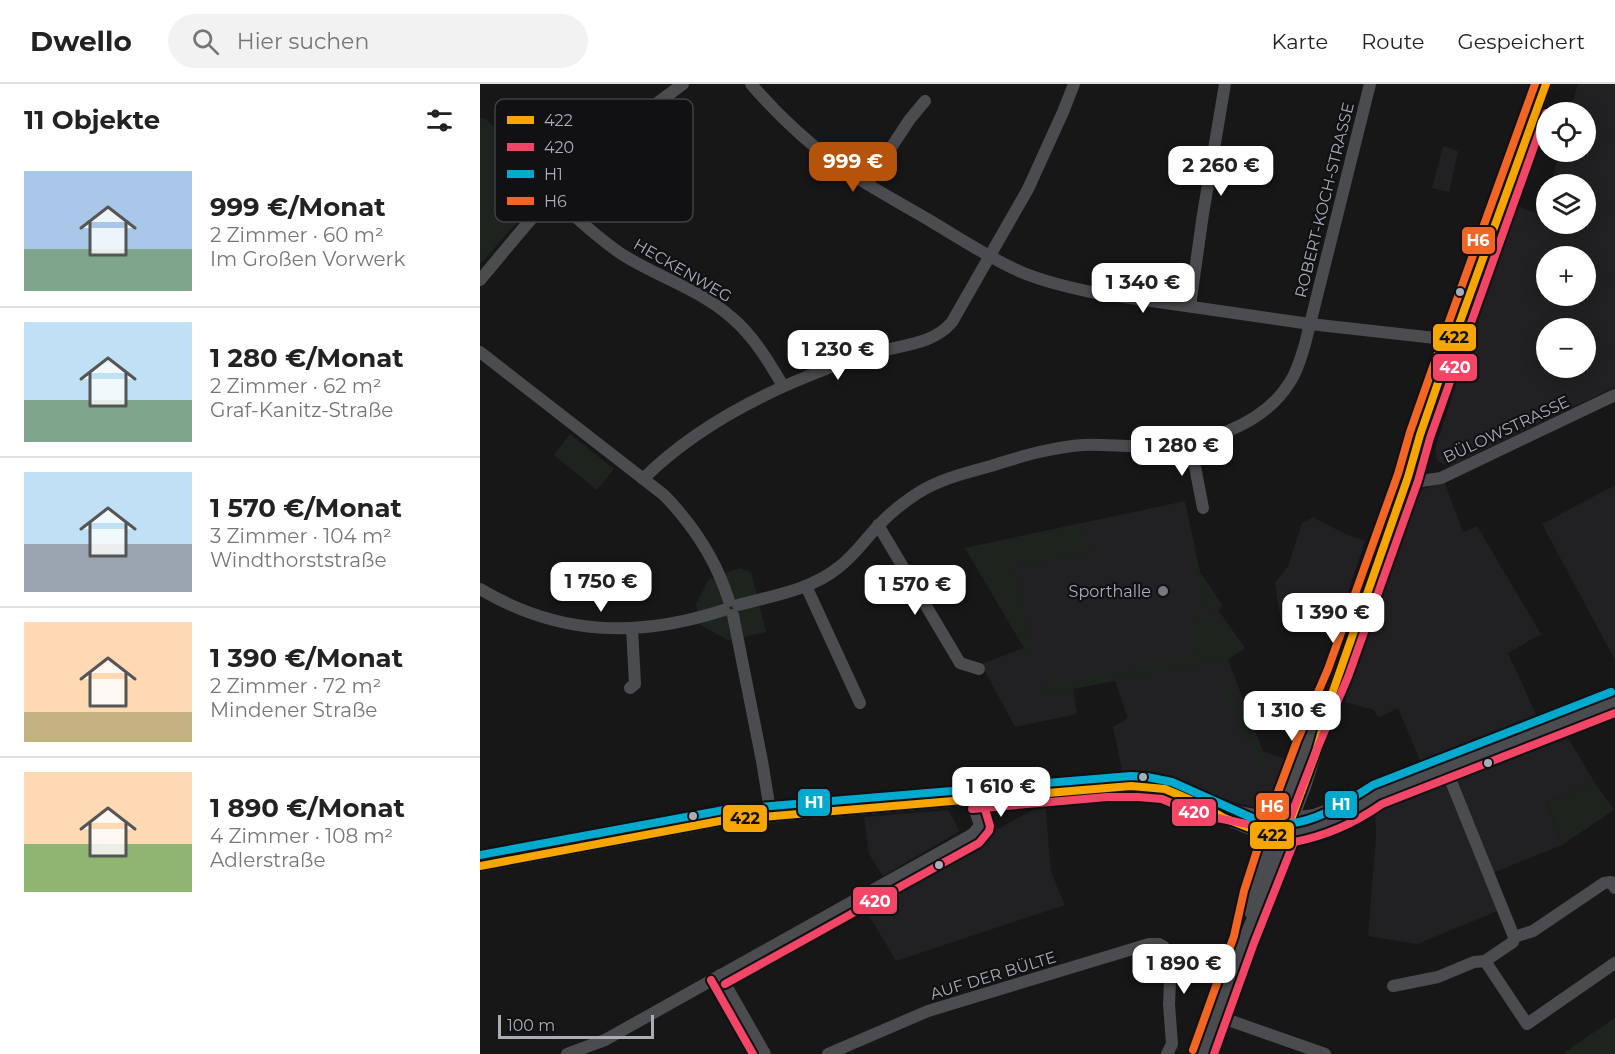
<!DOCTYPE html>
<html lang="de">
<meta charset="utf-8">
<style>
:root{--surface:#fff;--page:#f2f2f2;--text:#222;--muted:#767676;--line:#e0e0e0;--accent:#b45309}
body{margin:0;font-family:Montserrat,sans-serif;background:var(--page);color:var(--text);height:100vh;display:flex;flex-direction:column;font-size:22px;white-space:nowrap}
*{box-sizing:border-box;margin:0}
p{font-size:20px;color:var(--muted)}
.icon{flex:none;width:33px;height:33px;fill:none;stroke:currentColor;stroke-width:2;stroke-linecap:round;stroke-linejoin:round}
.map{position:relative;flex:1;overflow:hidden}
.sheet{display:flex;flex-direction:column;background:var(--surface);width:480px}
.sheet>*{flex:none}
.buttons{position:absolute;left:1056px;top:18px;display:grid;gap:12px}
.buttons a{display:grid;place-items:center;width:60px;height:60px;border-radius:50%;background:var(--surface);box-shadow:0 3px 15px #0003;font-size:30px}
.scale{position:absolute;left:18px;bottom:15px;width:156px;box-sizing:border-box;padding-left:6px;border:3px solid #a8adb8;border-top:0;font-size:16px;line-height:21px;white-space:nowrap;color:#a8adb8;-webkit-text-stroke:4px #111113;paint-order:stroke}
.price{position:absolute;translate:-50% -51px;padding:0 14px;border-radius:12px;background:#fff;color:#222;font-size:20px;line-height:39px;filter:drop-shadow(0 2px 3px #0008)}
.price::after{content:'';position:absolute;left:50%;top:36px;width:18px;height:14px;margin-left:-9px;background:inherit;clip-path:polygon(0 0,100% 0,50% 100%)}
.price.current{background:var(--accent);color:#fff}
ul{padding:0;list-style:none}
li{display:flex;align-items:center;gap:18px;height:150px;padding:0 24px}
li+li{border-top:2px solid var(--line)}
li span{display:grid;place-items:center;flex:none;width:168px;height:120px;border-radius:0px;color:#555}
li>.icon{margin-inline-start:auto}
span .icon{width:72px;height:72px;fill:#fffc;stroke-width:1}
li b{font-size:26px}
h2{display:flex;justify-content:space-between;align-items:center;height:72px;padding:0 24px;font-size:26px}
header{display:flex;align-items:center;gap:36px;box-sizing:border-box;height:84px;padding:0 30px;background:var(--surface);border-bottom:2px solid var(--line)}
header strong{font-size:28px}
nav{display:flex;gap:33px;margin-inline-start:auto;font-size:21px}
.search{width:420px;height:54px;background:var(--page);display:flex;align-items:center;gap:15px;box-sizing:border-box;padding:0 21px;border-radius:33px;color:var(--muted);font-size:22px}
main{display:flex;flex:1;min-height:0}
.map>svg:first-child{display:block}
.built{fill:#212123;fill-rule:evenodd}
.green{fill:#1d241e}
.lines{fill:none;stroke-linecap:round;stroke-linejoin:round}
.minor{stroke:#4b4c50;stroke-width:12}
.bus-1-casing{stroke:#111113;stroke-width:12}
.bus-2-casing{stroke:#111113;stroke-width:12}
.bus-3-casing{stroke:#111113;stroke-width:12}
.bus-4-casing{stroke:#111113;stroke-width:12}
.bus-1{stroke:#f7a600;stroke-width:8}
.bus-2{stroke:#f34667;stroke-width:8}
.bus-3{stroke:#00a9ce;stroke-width:8}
.bus-4{stroke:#f26522;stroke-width:8}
.bus-dot{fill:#a8adb8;stroke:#111113;stroke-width:2}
.poi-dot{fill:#757880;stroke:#111113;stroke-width:2}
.labels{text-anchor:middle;stroke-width:4.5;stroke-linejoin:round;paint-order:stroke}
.street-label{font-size:16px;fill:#a8adb8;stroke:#111113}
.poi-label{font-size:16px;fill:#a8adb8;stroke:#111113;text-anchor:end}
.key{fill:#111113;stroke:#3e4045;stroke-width:1.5}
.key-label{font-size:16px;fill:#a8adb8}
.line-badge{stroke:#111113;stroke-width:2}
.badge-label{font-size:16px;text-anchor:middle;font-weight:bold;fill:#fff}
.pale-badge-label{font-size:16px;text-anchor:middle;font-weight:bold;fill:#111}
</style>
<header>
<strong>Dwello</strong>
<div class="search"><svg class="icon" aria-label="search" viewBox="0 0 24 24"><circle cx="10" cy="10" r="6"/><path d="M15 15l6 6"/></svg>Hier suchen</div>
<nav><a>Karte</a><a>Route</a><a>Gespeichert</a></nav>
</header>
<main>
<section class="sheet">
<h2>11 Objekte<svg class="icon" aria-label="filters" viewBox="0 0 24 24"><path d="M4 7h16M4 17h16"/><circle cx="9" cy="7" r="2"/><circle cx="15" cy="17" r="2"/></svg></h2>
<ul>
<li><span style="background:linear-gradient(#a9c7e8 65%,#7fa58c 0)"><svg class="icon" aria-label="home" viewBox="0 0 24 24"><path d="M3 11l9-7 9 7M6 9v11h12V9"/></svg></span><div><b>999 €/Monat</b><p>2 Zimmer · 60 m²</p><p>Im Großen Vorwerk</p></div></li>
<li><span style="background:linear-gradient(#bfe0f5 65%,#7fa58c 0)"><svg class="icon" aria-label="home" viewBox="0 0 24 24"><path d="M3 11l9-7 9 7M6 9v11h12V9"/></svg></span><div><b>1 280 €/Monat</b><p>2 Zimmer · 62 m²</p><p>Graf-Kanitz-Straße</p></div></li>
<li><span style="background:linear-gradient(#bfe0f5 60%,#9aa5b1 0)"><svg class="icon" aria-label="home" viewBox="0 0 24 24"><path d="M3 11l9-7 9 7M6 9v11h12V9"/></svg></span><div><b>1 570 €/Monat</b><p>3 Zimmer · 104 m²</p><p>Windthorststraße</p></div></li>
<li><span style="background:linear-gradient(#ffd9b3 75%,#c2b280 0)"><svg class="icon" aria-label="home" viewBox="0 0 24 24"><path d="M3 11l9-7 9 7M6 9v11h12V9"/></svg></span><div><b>1 390 €/Monat</b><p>2 Zimmer · 72 m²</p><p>Mindener Straße</p></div></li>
<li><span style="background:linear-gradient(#ffd9b3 60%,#8fb573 0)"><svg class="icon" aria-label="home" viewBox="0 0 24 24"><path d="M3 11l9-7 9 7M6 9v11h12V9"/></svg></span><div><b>1 890 €/Monat</b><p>4 Zimmer · 108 m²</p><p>Adlerstraße</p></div></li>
</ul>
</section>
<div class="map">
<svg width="1135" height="970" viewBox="0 0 1135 970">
<rect width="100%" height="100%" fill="#171717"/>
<g class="built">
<path d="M1098,0H1135V303L972,381L963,380L957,376L955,366L995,240L1037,122L1056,129L1066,113V140H1106V100H1072L1078,68H1106V28H1089ZM1066,172H1106V212H1066ZM1066,244H1106V284H1066Z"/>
<polygon points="963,62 978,67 969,108 952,104"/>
<polygon points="964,397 983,448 997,442 1061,550 1028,569 1060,639 943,684 918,624 898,634 894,626 865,618 912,481 941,406"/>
<polygon points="1135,401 1135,576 1062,440"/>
<polygon points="705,417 720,488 743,522 738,526 765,564 748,576 783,667 806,675 790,717 783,722 774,723 754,718 675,690 643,691 633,643 648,634 635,597 593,605 597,630 535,643 501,580 544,564 485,464"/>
<polygon points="833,433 863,449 885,457 853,553 801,535 799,527 795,499 808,482 822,439"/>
<polygon points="1085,649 1115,699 1067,718 1082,761 1013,789 975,693"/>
<polygon points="964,697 1018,827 937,860 888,852 896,751 895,724"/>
<polygon points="565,719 571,788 585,821 416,877 382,820"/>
<polygon points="468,726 480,747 403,792 389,770 384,733"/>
</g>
<g class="green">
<polygon points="0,34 4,34 76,97 65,107 0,180"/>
<polygon points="90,350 134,385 117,406 74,371"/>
<polygon points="602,439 606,460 610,460 611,468 534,484 553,571 528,570 544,564 485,464"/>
<path d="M716,468L720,489L742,522C733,530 734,525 725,523L714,474Z"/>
<polygon points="259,484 271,488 286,548 248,556 220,541 216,520 229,495"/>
<polygon points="740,529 764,563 748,575 561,610 560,604 567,603 566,601 574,595 581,597 631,587 632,590 659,585 658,580 718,568 712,536"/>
<polygon points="747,598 786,679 780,682 741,600"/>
<polygon points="1115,699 1134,726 1082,761 1067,718"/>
<polygon points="1135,934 1135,970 1082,970"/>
</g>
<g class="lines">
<g class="minor">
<path d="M271,0C297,30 327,58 358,81C387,102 419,118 449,136C479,154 509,174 541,188C565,198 591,204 616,209L830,240L973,256"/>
<polyline points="387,100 430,35 445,17"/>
<path d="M72,112C95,132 117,154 143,171C178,193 219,205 251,233C273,251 289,278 303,302"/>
<path d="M0,196C24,168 47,138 73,111C112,70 157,33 203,0"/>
<polyline points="710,222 723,130 745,0"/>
<path d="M0,268L184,411C214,442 236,475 249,517"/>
<polyline points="710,357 723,424"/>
<polyline points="928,393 941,397 961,394 1135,311"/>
<path d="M163,395C213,345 280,310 346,285C361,279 377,273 393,269C420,261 453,261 472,238L548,105L583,28L594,0"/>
<polyline points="398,441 480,579 499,585"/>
<polyline points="326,502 380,619"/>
<path d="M0,505C79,552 158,554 244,526"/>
<path d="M258,521C292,512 331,506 359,483C375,471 386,454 400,440C411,428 424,418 438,409C460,395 486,389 511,382C527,377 542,372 559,368C573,365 588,362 603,361C625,360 646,363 667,362C719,362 782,344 810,298C818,286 821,273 825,260L890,0"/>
<polyline points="253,531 282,677 291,732"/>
<polyline points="150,604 155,600 152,544"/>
<polyline points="966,685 1034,853 1033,858 1005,877 1047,940 1135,879"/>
<polyline points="491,715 500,741"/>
<polyline points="730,722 799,736 834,731 884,712 893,712"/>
<path d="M0,782L245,736L651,702C691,703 708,716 742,733C753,738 783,752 795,751C831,750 869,733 897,711L1135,618"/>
<path d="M770,828C776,796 788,764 799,734C812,699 825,664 840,629"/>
<polyline points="1034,853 1053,847 1124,799 1131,798 1135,804"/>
<polyline points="240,891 285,970"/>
<polyline points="913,902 958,893 994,878 1005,877"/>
<polyline points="737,932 845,970"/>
<polyline points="87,970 125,956 493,750 505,736 509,713"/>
<polyline points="348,970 448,927 669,860 679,860 684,863 691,875 689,920 692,960 687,970"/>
<polyline points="723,970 764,855 779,820 825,703 836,668 852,610 928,393 940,351 989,212 1066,0"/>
</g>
<g class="bus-1-casing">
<polyline id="bus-1" points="0,782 245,736 651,702 685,705 720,720 744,734 775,746 793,752 806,749 836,668 852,610 928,393 940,351 960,293 1066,0"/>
</g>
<g class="bus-2-casing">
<g id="bus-2">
<polyline points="492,725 627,713 658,713 682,715 717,730 797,746 802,746 807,742 837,665 868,593 938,397 950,354 987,250 1066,29"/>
<polyline points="231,896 273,970"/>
<polyline points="245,900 499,759 509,747 510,742 501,712"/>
<path d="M734,970L774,859L814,758C846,752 875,739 902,720L1135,629"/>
</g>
</g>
<g class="bus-3-casing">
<path id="bus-3" d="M0,771L244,726L651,692L667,693L692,698L779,737C820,750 860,722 893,701L1131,608"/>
</g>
<g class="bus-4-casing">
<polyline id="bus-4" points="713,966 754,852 764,807 783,748 817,657 848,585 918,390 930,348 967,243 1055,0"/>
</g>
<use href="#bus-1" class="bus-1"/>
<use href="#bus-2" class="bus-2"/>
<use href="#bus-3" class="bus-3"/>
<use href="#bus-4" class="bus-4"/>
</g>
<g class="bus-dot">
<circle cx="980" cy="208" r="5"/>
<circle cx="1008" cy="679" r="5"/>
<circle cx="663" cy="693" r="5"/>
<circle cx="213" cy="732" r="5"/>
<circle cx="459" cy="781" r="5"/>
</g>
<circle class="poi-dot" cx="683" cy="507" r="6"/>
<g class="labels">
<g class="street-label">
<text transform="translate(844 116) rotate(-76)" y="6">ROBERT-KOCH-STRASSE</text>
<text transform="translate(203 186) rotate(30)" y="6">HECKENWEG</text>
<text transform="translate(1026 345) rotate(-25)" y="6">BÜLOWSTRASSE</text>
<text transform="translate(513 891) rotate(-17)" y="6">AUF DER BÜLTE</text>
</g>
<g class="poi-label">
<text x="671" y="513">Sporthalle</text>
</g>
</g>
<rect x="15" y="15" width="198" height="123" rx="9" class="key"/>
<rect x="27" y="32" width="27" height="8" fill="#f7a600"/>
<rect x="27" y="59" width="27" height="8" fill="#f34667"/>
<rect x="27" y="86" width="27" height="8" fill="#00a9ce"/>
<rect x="27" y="113" width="27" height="8" fill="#f26522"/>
<g class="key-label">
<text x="64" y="42">422</text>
<text x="64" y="69">420</text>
<text x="64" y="96">H1</text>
<text x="64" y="123">H6</text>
</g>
<g class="line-badge">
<rect x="981" y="142" width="35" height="29" rx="6" fill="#f26522"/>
<rect x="952" y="239" width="45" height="29" rx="6" fill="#f7a600"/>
<rect x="952" y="269" width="46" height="29" rx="6" fill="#f34667"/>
<rect x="317" y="704" width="34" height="29" rx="6" fill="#00a9ce"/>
<rect x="844" y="706" width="34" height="29" rx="6" fill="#00a9ce"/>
<rect x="775" y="708" width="35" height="29" rx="6" fill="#f26522"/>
<rect x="691" y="714" width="46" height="29" rx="6" fill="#f34667"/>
<rect x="242" y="720" width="46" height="29" rx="6" fill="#f7a600"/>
<rect x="769" y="737" width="46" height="29" rx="6" fill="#f7a600"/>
<rect x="372" y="802" width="46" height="29" rx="6" fill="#f34667"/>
</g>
<g class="badge-label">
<text x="998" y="162">H6</text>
<text x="975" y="289">420</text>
<text x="334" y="724">H1</text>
<text x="861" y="726">H1</text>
<text x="792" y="728">H6</text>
<text x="714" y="734">420</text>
<text x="395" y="823">420</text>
</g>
<g class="pale-badge-label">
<text x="974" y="259">422</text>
<text x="265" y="740">422</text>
<text x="792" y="757">422</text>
</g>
</svg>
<div class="buttons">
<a><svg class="icon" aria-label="locate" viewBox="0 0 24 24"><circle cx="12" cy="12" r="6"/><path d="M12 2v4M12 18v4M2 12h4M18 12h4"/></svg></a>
<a><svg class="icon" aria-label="layers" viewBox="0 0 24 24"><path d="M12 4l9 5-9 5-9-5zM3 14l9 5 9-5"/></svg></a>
<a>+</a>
<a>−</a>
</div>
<div class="scale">100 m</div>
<b class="price current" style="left:373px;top:109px">999 €</b>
<b class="price" style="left:741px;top:113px">2 260 €</b>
<b class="price" style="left:663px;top:230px">1 340 €</b>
<b class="price" style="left:358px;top:297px">1 230 €</b>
<b class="price" style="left:702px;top:393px">1 280 €</b>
<b class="price" style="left:121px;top:529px">1 750 €</b>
<b class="price" style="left:435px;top:532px">1 570 €</b>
<b class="price" style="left:853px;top:560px">1 390 €</b>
<b class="price" style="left:812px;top:658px">1 310 €</b>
<b class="price" style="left:521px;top:734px">1 610 €</b>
<b class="price" style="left:704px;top:911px">1 890 €</b>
</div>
</main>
